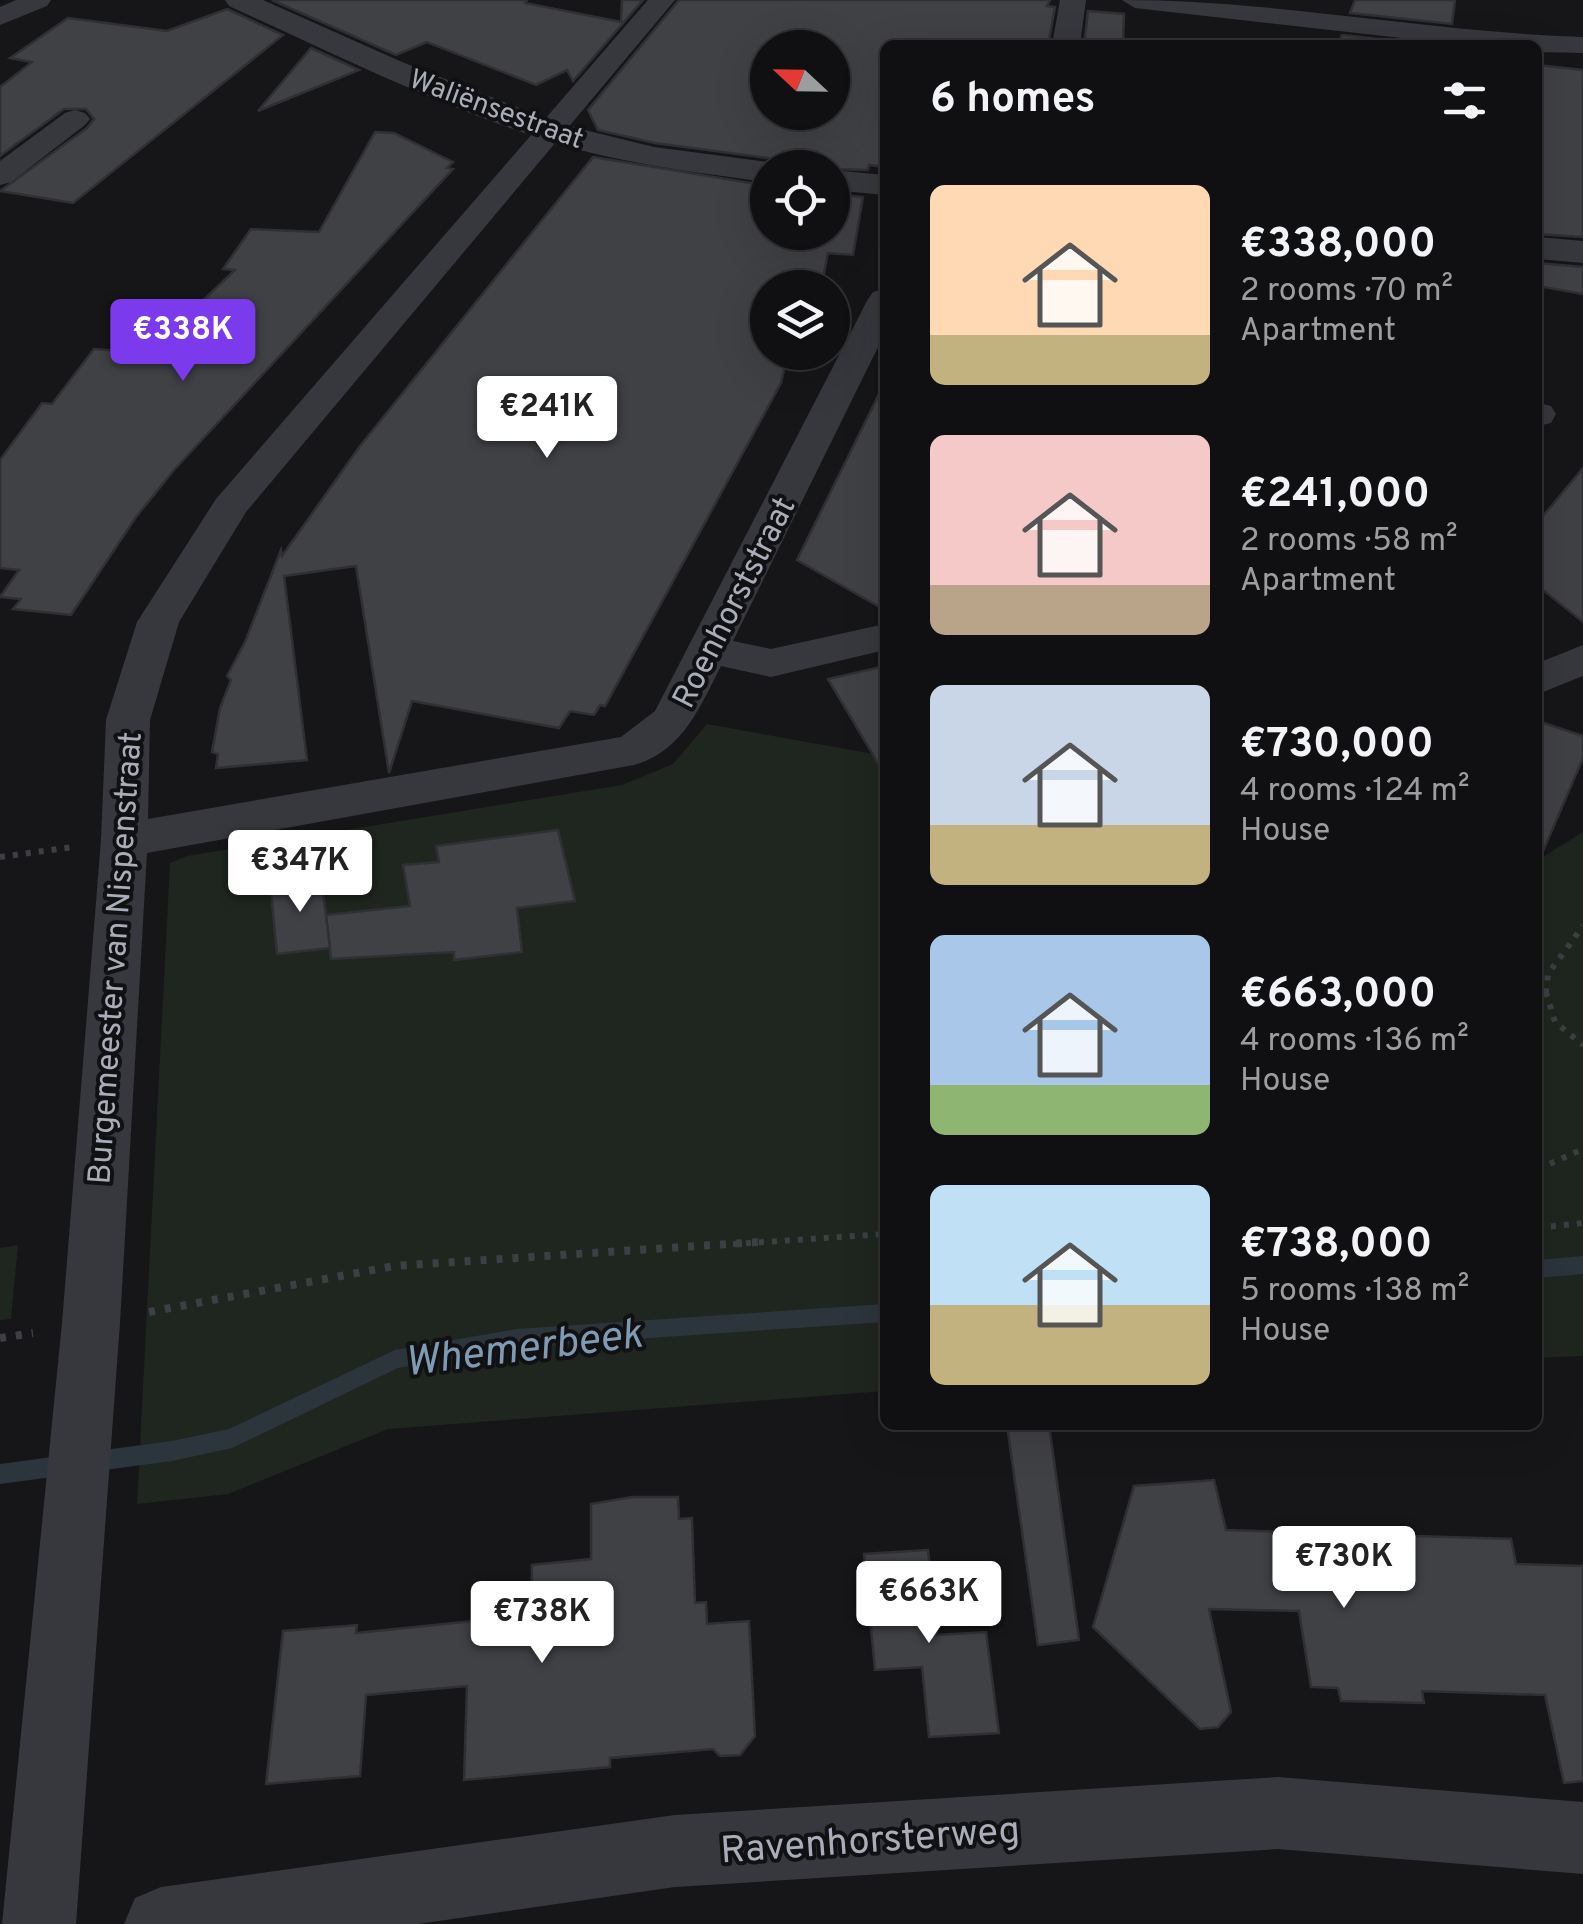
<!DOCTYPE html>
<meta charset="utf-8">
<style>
:root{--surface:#101012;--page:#19191b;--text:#f1f3f6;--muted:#9c9d9f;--line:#303032;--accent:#7c3aed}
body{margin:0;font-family:Overpass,sans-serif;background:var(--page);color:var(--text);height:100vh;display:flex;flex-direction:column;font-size:38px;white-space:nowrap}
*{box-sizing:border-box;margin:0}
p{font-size:32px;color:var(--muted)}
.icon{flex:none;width:55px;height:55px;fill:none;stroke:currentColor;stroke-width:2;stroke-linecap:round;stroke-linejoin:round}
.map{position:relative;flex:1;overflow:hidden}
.drawer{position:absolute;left:880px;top:40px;width:662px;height:1390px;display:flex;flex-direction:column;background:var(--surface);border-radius:15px;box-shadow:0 10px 40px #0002,0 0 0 2px var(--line)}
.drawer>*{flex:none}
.needle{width:65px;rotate:292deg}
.fabs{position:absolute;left:750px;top:30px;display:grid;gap:20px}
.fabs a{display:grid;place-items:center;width:100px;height:100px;border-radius:50%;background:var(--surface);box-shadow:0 10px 40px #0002,0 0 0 2px var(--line);font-size:50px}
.price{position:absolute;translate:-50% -85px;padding:0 22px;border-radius:10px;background:#fff;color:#222;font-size:32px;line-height:65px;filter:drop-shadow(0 2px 5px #0008)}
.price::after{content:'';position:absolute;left:50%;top:60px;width:30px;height:22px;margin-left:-15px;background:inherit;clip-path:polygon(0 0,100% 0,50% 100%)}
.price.selected{background:var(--accent);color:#fff}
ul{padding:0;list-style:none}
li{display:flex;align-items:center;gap:30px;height:250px;padding:0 50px}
li span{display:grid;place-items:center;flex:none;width:280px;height:200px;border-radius:15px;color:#555}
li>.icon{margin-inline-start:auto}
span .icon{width:120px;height:120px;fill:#fffc;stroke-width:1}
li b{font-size:42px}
h2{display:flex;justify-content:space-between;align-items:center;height:120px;padding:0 50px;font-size:42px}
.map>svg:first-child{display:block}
.green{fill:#1e261f}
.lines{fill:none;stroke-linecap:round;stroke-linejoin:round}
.stream{fill:#2c353c;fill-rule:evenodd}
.building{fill:#404145;stroke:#303034;stroke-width:2.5;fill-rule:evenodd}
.path-far1{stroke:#3d3f44;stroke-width:6;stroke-dasharray:5 8;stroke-linecap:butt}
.path{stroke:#3d3f44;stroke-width:8;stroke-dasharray:6 10;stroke-linecap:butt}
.minor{fill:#37383d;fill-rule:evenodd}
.tertiary{fill:#37383d;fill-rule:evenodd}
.labels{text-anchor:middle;stroke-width:8;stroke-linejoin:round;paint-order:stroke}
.far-street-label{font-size:28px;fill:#a8adb8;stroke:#111113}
.street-label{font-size:32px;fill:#a8adb8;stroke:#111113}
.near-street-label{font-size:38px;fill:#a8adb8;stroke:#111113}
.near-water-label{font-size:42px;font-style:italic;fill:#7f9bb3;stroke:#111113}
</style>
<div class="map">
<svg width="1583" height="1924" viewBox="0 0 1583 1924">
<rect width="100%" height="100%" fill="#161618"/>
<g class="green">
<polygon points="707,724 885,756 885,1391 388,1429 228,1494 137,1504 170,863 187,856 622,785 673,764"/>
<polygon points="1583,832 1583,1356 1538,1358 1538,860"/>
<polygon points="18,1245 11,1319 0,1320 0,1248"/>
</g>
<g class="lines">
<g class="stream">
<polygon points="1583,1256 1583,1274 1538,1278 1538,1260"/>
<polygon points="885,1304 885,1322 517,1347 398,1368 232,1448 172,1461 0,1484 0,1464 172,1441 229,1429 395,1350 517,1329"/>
</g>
</g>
<g class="building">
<polygon points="272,0 527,0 525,3 621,22 622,0 643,0 573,81 567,70 536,85 427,42 396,55"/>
<path d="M679,0H1050L1047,6L1055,7L1048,45H885V167L869,165L868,170L786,168L768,158L655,143L598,130L588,110ZM768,48H832V112H768Z"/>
<polygon points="1355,0 1455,0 1452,24 1350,13"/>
<polygon points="227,9 283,35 73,203 0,191 87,128 94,119 86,109 64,109 0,156 0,87 32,62 10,58 68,18 167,31"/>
<polygon points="1088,11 1124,14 1123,45 1084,45"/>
<polygon points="1342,35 1430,45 1338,45"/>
<polygon points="311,48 359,70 258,111"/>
<polygon points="1538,65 1583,70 1583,237 1538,234"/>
<polygon points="375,132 394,133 453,162 447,168 453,169 174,470 136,517 71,615 13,609 21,599 0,597 19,570 0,568 0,460 42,403 52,404 94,349 148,353 235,270 223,269 251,229 319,232"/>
<polygon points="593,157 768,186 768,232 832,232 832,194 863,197 853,255 828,253 821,288 768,288 768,352 788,352 781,383 605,706 600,705 594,715 570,711 559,728 412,701 389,773 356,566 284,576 307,760 216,768 218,754 212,752 220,708 231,680 227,676 245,642 281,550 282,556 360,446"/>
<polygon points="1538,263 1583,267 1583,294 1538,286"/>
<polygon points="885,382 885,610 797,560"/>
<polygon points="1583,468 1583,622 1538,586 1538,522"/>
<polygon points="885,666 885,775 828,679"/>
<polygon points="1538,721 1583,736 1583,758 1538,863"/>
<polygon points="558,830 575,901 517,908 522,952 454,960 454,952 331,959 326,915 410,906 403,865 439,862 436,846"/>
<polygon points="321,875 330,948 277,954 270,882"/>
<polygon points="1007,1425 1049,1425 1079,1640 1038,1645"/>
<polygon points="1214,1480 1226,1530 1511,1539 1516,1564 1583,1566 1583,1781 1564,1783 1545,1695 1422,1691 1424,1703 1382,1702 1341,1701 1338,1688 1311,1687 1299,1611 1209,1609 1231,1712 1218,1727 1200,1729 1093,1627 1134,1486"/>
<polygon points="632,1497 678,1497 679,1519 692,1518 695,1603 706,1602 707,1624 749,1621 755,1736 740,1755 720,1756 713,1749 610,1758 610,1767 464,1780 467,1686 366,1695 360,1776 266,1784 283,1631 357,1625 356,1633 531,1615 532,1565 591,1559 591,1504"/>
<polygon points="928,1550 937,1635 986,1632 999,1733 929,1737 922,1667 875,1670 864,1554"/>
</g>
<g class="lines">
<g class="path-far1">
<polyline points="0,857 73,847"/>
<polyline points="1546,992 1555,1022 1583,1045"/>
<polyline points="1538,1004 1546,992 1548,974 1583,926"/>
<polyline points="1538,1169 1583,1149"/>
<polyline points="1538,1228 1583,1223"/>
<polyline points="720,1245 885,1234"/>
</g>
<g class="path">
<polyline points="149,1312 394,1266 759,1242"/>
<polyline points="0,1338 33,1333"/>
</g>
<g class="minor">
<polygon points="16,0 51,0 47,6 0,25 0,7"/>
<path d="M648,0H675L246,512L179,622L150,720L148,819L621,737L655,711L868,299L873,292L885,289V333L733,641L771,649L885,624V650L771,677L721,666C700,707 682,752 634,765L147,853L120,1323L76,1924H2L62,1323L101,840L106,720L137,622L216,499Z"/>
<polygon points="1060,0 1086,0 1080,45 1052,45"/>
<path d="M1122,0C1277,0 1429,32 1583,37V53L1538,52V45H1464L1135,8Z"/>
<polygon points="75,110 85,113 90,119 85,125 11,182 0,185 0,161 65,113"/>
<polygon points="1538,403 1551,406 1556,414 1551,423 1538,426"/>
<polygon points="1583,645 1583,676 1538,694 1538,663"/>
<polygon points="1278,1777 1583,1802 1583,1874 1278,1849 675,1887 418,1924 124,1924 135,1898 161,1887 675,1815"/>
</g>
<g class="tertiary">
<path d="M225,0H263L402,62L560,124L654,147L768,162L782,168H768V182C690,172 611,162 536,137C431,102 330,52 229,6Z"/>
<polygon points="832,170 885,175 885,195 832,190"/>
<polygon points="1538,237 1583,241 1583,263 1538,259"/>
</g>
</g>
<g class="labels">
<g class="far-street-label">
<text transform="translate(497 108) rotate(20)" y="10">Waliënsestraat</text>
</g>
<g class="street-label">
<text transform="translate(733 602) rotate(-63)" y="11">Roenhorststraat</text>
<text transform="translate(114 958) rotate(-86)" y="11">Burgemeester van Nispenstraat</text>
</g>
<g class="near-street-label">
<text transform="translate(870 1839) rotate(-4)" y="13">Ravenhorsterweg</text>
</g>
<g class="near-water-label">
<text transform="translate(523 1346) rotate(-7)" y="15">Whemerbeek</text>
</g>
</g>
</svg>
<div class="fabs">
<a><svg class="needle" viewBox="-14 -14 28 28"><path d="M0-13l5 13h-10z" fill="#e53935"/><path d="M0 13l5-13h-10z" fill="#9c9d9f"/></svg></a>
<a><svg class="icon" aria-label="locate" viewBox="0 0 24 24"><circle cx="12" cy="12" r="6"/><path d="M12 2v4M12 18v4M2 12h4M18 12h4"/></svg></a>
<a><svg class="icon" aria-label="layers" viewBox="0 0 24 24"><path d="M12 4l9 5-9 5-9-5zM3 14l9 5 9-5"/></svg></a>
</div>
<b class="price selected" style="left:183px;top:384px">€338K</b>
<b class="price" style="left:547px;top:461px">€241K</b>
<b class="price" style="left:300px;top:915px">€347K</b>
<b class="price" style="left:1344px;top:1611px">€730K</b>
<b class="price" style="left:929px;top:1646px">€663K</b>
<b class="price" style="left:542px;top:1666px">€738K</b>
<section class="drawer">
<h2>6 homes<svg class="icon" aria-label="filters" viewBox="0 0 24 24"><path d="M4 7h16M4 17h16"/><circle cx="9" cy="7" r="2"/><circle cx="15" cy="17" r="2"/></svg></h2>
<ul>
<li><span style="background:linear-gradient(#ffd9b3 75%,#c2b280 0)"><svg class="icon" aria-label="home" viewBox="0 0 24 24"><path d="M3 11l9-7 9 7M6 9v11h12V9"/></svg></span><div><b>€338,000</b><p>2 rooms · 70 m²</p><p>Apartment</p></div></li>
<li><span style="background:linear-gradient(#f6c9c9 75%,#b9a48a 0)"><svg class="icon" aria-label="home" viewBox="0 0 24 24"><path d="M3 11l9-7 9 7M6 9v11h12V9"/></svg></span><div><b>€241,000</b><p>2 rooms · 58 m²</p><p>Apartment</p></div></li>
<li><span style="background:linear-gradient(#c9d6e8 70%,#c2b280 0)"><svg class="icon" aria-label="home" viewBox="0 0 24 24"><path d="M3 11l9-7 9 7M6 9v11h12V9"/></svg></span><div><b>€730,000</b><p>4 rooms · 124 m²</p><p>House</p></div></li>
<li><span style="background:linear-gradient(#a9c7e8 75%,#8fb573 0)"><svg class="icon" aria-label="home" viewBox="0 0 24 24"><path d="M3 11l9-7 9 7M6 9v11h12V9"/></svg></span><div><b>€663,000</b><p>4 rooms · 136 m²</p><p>House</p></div></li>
<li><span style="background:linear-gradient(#bfe0f5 60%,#c2b280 0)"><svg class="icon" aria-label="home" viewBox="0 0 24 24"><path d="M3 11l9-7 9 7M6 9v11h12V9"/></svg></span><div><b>€738,000</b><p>5 rooms · 138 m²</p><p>House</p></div></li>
</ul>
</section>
</div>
